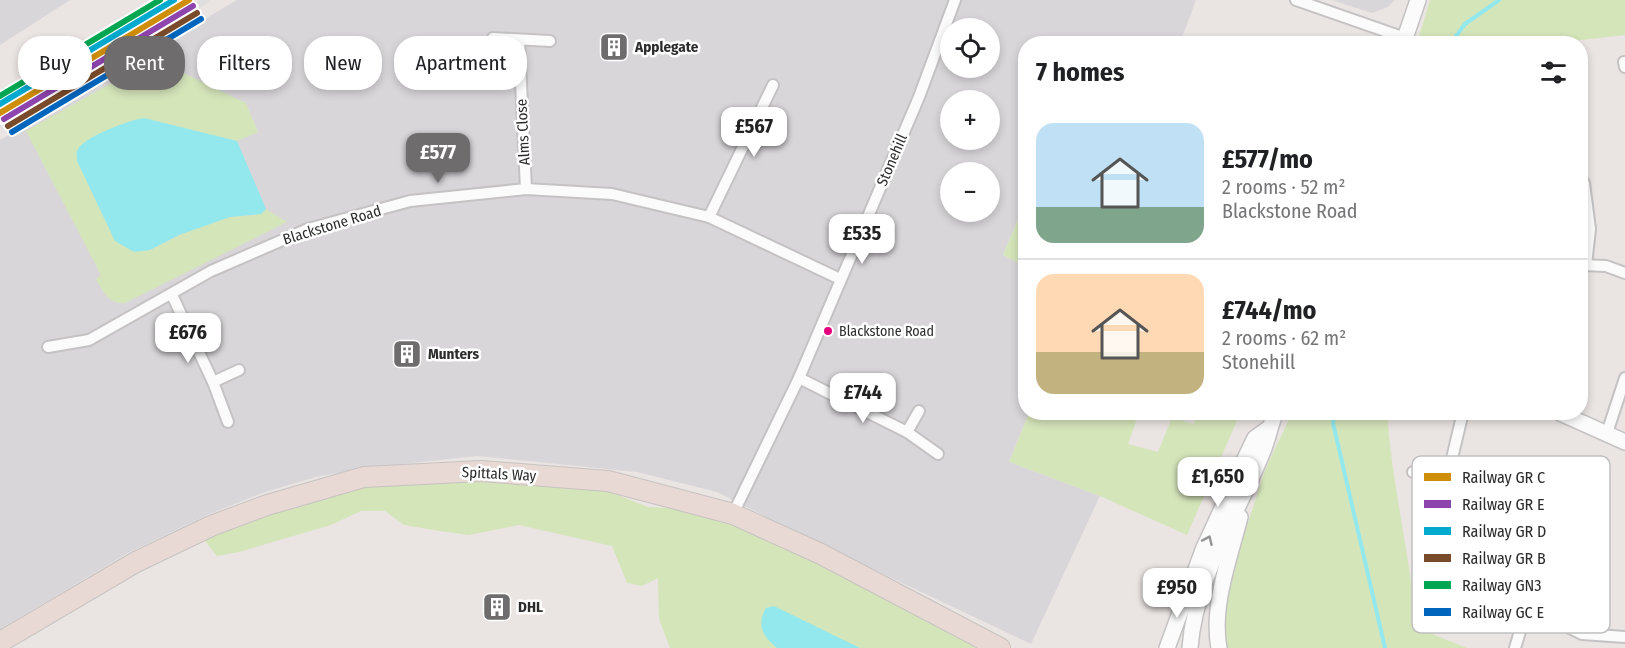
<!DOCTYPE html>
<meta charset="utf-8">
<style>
:root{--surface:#fff;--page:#f6f6f6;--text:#202124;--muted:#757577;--line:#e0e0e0;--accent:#6e6c6c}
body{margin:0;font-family:"Fira Sans Condensed",sans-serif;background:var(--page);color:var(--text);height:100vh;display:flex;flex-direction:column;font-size:22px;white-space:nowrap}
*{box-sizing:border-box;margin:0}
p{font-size:20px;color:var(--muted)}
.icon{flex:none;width:33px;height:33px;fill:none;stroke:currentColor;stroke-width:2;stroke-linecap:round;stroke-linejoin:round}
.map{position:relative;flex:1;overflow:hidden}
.sheet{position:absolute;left:1018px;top:36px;width:570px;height:384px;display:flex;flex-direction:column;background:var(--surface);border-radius:24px;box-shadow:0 3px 9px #0003}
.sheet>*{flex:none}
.guide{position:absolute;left:18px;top:36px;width:570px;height:54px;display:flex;gap:12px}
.tools{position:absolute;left:940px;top:18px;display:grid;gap:12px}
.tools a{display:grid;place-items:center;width:60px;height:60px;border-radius:50%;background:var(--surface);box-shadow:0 3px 9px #0003;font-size:30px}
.price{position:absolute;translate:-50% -51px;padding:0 14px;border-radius:12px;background:#fff;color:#222;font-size:20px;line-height:39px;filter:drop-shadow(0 2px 3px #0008)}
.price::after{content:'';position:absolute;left:50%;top:36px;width:18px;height:14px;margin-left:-9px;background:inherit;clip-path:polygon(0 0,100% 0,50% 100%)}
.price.on{background:var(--accent);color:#fff}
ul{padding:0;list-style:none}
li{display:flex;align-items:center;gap:18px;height:150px;padding:0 18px}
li+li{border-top:2px solid var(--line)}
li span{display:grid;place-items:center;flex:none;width:168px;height:120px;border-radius:18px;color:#555}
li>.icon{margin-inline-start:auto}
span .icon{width:72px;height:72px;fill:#fffc;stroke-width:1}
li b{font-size:26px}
h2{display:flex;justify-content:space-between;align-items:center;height:72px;padding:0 18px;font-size:26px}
.chip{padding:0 21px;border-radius:24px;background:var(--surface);box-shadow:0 3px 9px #0003;font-size:21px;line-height:54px}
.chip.on{background:var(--accent);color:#fff}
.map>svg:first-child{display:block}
.industrial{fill:#d9d6d9;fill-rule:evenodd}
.green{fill:#d5e5ba}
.water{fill:#93e8ed}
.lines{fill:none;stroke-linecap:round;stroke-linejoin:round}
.stream{stroke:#93e8ed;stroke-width:4}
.street-casing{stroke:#c4c2c3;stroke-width:14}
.secondary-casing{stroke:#c4c2c3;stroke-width:18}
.highway-casing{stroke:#c6c3c2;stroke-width:22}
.street{stroke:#fcfbfb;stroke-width:10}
.secondary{stroke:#fcfbfb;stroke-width:15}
.highway{stroke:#e9d9d4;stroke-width:20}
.rail-casing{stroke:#dededf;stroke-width:6}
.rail{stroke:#fff;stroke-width:4;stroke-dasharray:11;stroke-linecap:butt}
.rail-1-casing{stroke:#fff;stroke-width:10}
.rail-2-casing{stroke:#fff;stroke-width:10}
.rail-3-casing{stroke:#fff;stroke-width:10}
.rail-4-casing{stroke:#fff;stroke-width:10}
.rail-5-casing{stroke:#fff;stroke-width:10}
.rail-6-casing{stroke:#fff;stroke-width:10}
.rail-1{stroke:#ce8e09;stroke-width:6}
.rail-2{stroke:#8e44ad;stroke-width:6}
.rail-3{stroke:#00a9ce;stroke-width:6}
.rail-4{stroke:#7a4b2a;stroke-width:6}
.rail-5{stroke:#00a651;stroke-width:6}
.rail-6{stroke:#0065bd;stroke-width:6}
.oneway{stroke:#949494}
.bus-dot{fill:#e5007d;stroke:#fff;stroke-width:2}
.labels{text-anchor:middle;stroke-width:5;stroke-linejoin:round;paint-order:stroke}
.bus-label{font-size:14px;fill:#2c2c2c;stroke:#fff;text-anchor:start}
.poi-label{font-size:15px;font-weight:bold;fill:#2c2c2c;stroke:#fff;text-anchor:start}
.street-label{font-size:15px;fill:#2c2c2c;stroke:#fff}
.key{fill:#fff;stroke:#c0c0c0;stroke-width:1.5}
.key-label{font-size:16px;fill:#2c2c2c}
</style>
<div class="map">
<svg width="1625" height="648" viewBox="0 0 1625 648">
<rect width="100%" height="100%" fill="#eae4e2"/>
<g class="industrial">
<polygon points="0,0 70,0 0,45"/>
<path d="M237,0H1196L1180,43L1026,44V200L1003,255L1026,267V412L1029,413L1009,462L1100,496L1031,644L824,546L717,492L637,472L477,456L366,468L316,477L262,493L207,515L128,553L0,629V140ZM951,28H990V68H951ZM951,100H990V140H951ZM951,172H990V212H951Z"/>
<polygon points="1332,0 1395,0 1388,7 1372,13"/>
</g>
<g class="green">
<polygon points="1430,0 1625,0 1625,35 1546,44 1417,43"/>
<path d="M154,59L246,103L258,132L237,141L191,131L150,250C175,237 202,223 229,217C242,214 256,218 266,209L287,222L125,303C108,304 104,293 96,279L101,275L26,131Z"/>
<polygon points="1026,200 1026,267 1003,255"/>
<polygon points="1029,413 1139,413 1128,444 1158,452 1172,417 1193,424 1199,413 1232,413 1239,416 1187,535 1100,496 1009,462"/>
<path d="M1292,413H1387C1392,485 1410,556 1417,628L1467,648H1226L1224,642L1229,582L1265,470Z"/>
<polygon points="436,479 597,487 648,507 685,509 737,524 819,557 980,648 670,648 659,619 658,578 642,586 627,583 612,546 519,525 469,535 440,531 404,525 385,511 361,511 331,525 239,552 217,556 198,532 360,483"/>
</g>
<g class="water">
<path d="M144,118L237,141L266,209L261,214L230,217L179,235L150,250L134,252L115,241L77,161C77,158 76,154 77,151C82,137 130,120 144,118Z"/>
<path d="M774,606L860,648H777C763,637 756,625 766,608Z"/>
</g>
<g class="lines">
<g class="stream">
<polyline points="1450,44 1465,24 1499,0"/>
<polyline points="1335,412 1333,423 1385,648"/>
</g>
<g class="street-casing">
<g id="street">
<polyline points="1296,0 1405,38"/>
<polyline points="493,38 550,41"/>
<polyline points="519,40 526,189"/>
<polyline points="1624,62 1625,67"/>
<polyline points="1581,179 1584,183 1590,229 1586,265"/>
<polyline points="709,217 773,85"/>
<polyline points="1581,265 1606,266 1625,273"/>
<polyline points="172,295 213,382 228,422"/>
<polyline points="48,347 89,340 211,271 308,229 410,201 526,189 612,194 709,217 840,279"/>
<polyline points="799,378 907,432 938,454"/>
<polyline points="213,382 239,370"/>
<polyline points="907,432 919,411"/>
<polyline points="1607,433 1625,378"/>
<polyline points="1449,471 1481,482"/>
<polyline points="1413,472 1449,471 1463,412"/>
<polyline points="733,514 799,378 919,97 955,0"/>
<polyline points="1523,539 1573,559"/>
<polyline points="1429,585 1459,585 1494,591 1582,634 1625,637"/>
<polyline points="1551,620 1582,532"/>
<polyline points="1515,648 1527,608"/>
</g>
</g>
<g class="secondary-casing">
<g id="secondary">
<polyline points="1403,44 1418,0"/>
<polyline points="1558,412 1625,442"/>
<polyline points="1167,648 1203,550 1242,465 1255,438 1269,428"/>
<path d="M1190,648C1195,577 1237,516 1263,451C1268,439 1270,425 1276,412"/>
<path d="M1219,648C1211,606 1230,557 1240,517"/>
</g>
</g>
<g class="highway-casing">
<polyline id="highway" points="0,642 136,562 211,526 267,505 364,477 481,471 608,481 733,514 821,554 1000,648"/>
</g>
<use href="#street" class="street"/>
<use href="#secondary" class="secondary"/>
<use href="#highway" class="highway"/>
<g class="rail-casing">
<polyline id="rail" points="0,124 207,0"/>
</g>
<use href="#rail" class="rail"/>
<g class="rail-1-casing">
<polyline id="rail-1" points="0,113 189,0"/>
</g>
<g class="rail-2-casing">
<polyline id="rail-2" points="4,119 193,6"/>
</g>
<g class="rail-3-casing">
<polyline id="rail-3" points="0,104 174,0"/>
</g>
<g class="rail-4-casing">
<polyline id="rail-4" points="8,126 197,13"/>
</g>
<g class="rail-5-casing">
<polyline id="rail-5" points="0,96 160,0"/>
</g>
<g class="rail-6-casing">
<polyline id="rail-6" points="12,132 201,19"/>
</g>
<use href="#rail-1" class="rail-1"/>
<use href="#rail-2" class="rail-2"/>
<use href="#rail-3" class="rail-3"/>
<use href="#rail-4" class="rail-4"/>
<use href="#rail-5" class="rail-5"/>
<use href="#rail-6" class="rail-6"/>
</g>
<defs><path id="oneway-chevron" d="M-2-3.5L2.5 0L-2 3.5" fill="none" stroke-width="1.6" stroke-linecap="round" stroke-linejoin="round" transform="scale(1.5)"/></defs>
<use class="oneway" href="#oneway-chevron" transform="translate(1208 540) rotate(-66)"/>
<defs>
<g id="building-square" transform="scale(1.5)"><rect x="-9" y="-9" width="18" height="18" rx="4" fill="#6e6c6c" stroke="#fff"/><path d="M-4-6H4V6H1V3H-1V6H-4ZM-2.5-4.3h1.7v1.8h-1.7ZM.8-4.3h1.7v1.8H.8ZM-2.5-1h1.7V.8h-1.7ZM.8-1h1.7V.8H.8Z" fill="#fff"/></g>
</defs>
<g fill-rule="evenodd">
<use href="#building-square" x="614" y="47"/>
<use href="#building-square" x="407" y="354"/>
<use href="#building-square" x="497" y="607"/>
</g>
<circle class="bus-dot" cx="828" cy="331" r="5"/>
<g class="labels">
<g class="bus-label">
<text x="839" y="336">Blackstone Road</text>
</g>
<g class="poi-label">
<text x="635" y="52">Applegate</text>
<text x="428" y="359">Munters</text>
<text x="518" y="612">DHL</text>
</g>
<g class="street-label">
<text transform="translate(523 132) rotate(-93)" y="5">Alms Close</text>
<text transform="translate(892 160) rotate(-67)" y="5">Stonehill</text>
<text transform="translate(332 225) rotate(-17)" y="5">Blackstone Road</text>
<text transform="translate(499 474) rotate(3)" y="5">Spittals Way</text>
</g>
</g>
<rect x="1412" y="456" width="198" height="177" rx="9" class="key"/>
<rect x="1424" y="473" width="27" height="8" fill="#ce8e09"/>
<rect x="1424" y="500" width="27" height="8" fill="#8e44ad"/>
<rect x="1424" y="527" width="27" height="8" fill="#00a9ce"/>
<rect x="1424" y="554" width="27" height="8" fill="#7a4b2a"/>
<rect x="1424" y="581" width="27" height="8" fill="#00a651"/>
<rect x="1424" y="608" width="27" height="8" fill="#0065bd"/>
<g class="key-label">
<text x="1462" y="483">Railway GR C</text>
<text x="1462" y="510">Railway GR E</text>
<text x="1462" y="537">Railway GR D</text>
<text x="1462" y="564">Railway GR B</text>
<text x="1462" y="591">Railway GN3</text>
<text x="1462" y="618">Railway GC E</text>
</g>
</svg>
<div class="tools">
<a><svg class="icon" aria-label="locate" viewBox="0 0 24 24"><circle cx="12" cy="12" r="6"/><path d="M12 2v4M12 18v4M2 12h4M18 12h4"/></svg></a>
<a>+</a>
<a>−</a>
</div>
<b class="price" style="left:754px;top:158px">£567</b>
<b class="price on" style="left:438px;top:184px">£577</b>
<b class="price" style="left:862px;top:265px">£535</b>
<b class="price" style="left:188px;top:364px">£676</b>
<b class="price" style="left:863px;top:424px">£744</b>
<b class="price" style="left:1218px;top:508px">£1,650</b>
<b class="price" style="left:1177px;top:619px">£950</b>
<div class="guide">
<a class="chip">Buy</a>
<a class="chip on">Rent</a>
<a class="chip">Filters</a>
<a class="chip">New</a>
<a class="chip">Apartment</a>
</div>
<section class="sheet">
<h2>7 homes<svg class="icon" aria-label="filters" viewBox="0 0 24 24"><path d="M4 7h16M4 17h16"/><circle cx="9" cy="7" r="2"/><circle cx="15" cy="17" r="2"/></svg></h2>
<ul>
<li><span style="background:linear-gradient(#bfe0f5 70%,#7fa58c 0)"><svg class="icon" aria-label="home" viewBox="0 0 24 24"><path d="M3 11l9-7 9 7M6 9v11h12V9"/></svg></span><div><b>£577/mo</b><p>2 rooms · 52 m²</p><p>Blackstone Road</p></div></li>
<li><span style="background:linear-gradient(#ffd9b3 65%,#c2b280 0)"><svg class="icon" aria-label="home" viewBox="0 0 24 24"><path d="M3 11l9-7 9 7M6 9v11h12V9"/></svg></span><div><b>£744/mo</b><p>2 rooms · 62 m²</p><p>Stonehill</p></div></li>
</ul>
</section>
</div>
